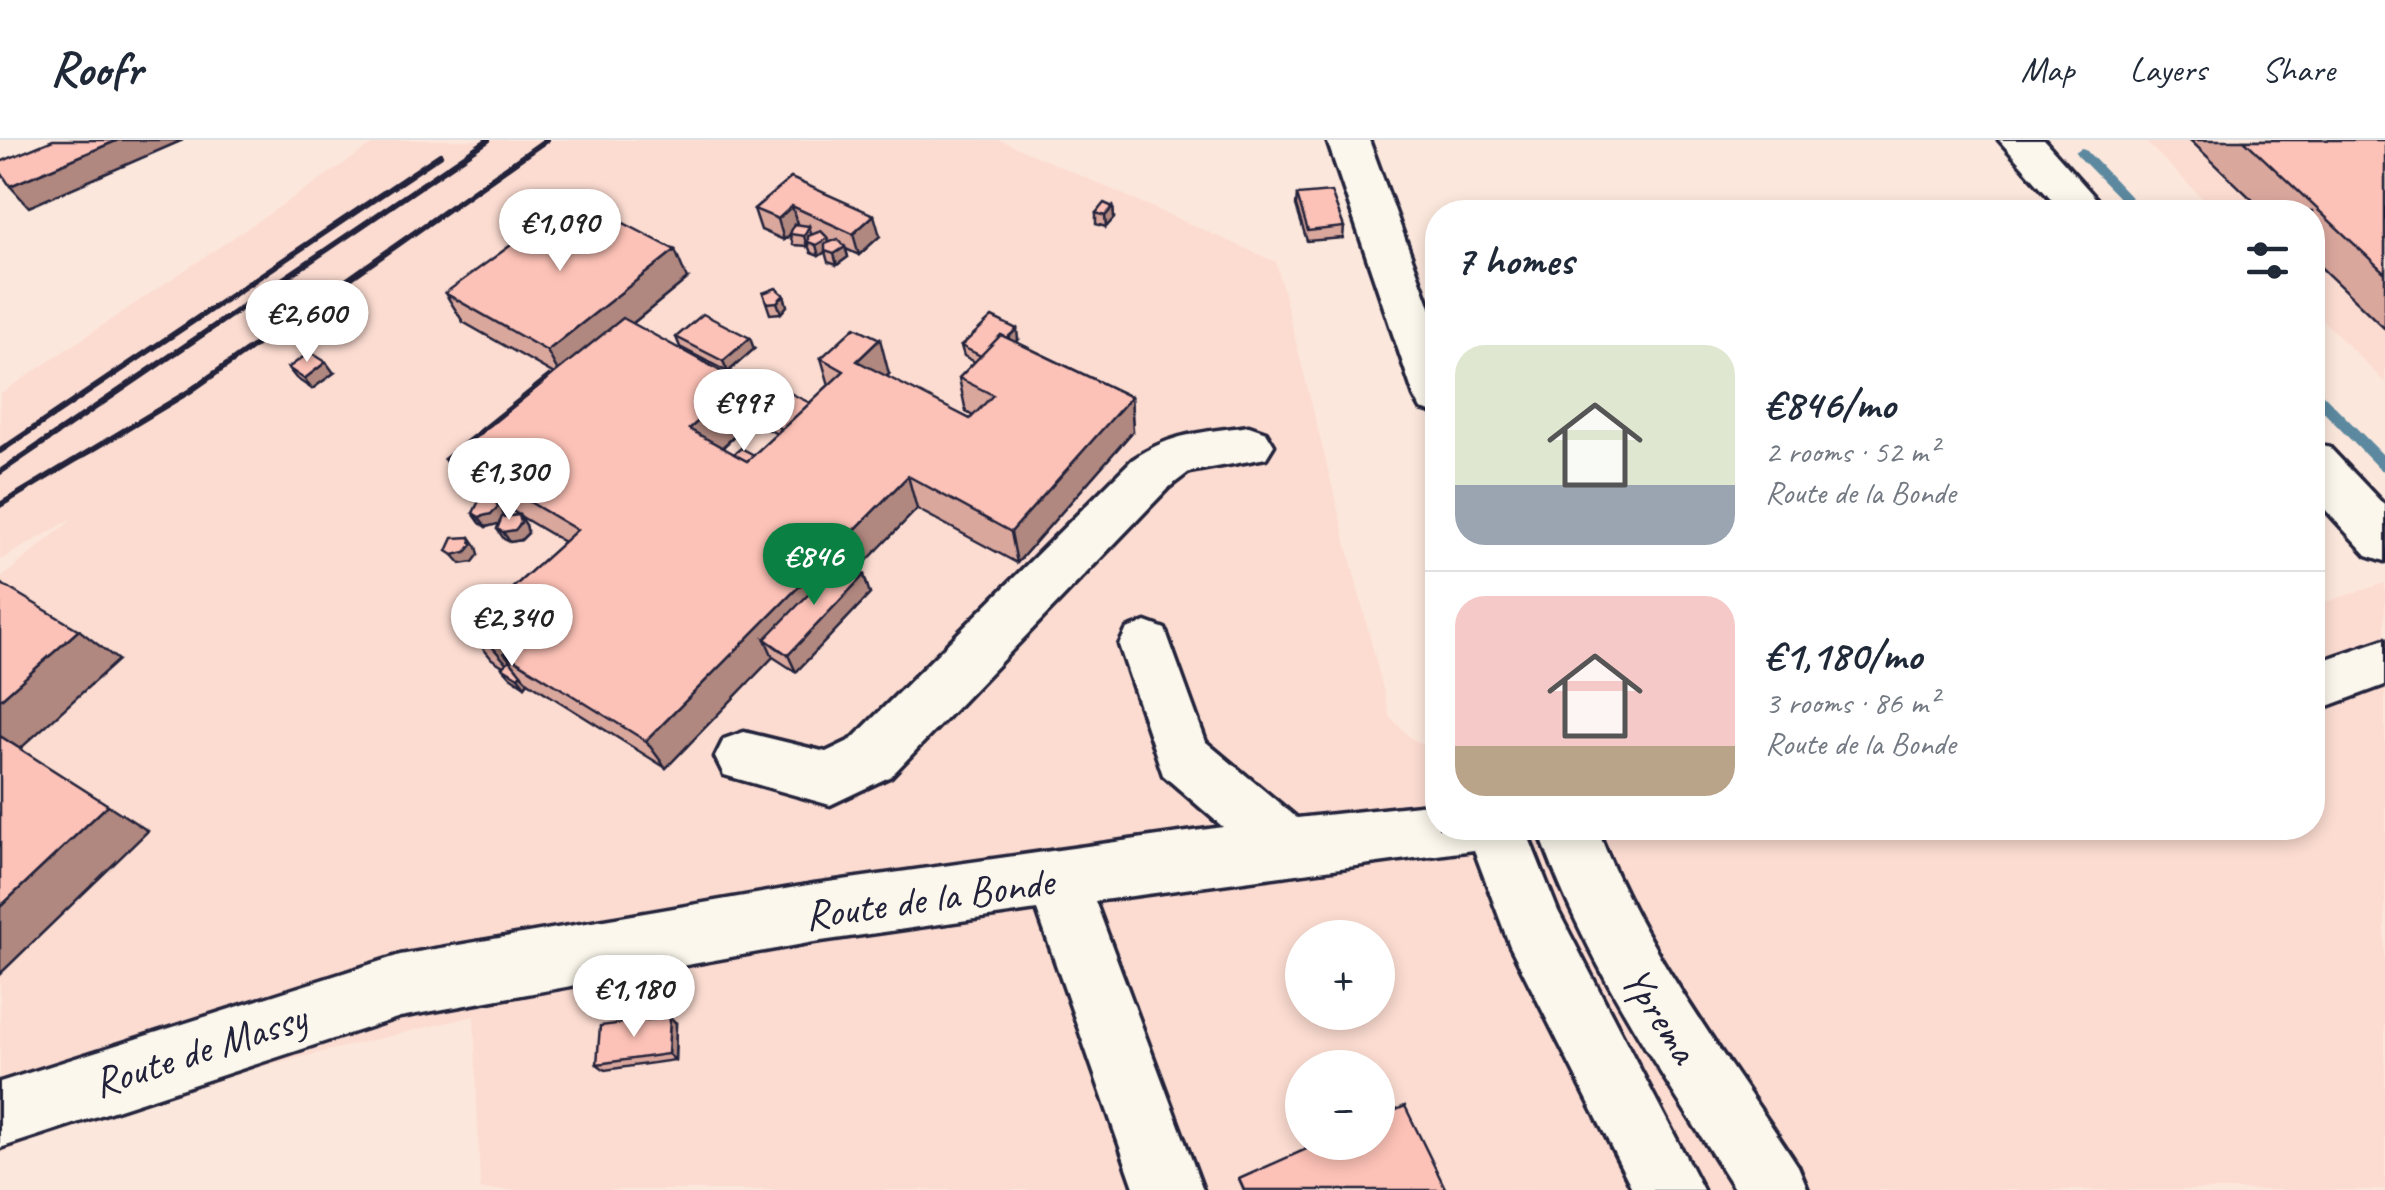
<!DOCTYPE html>
<meta charset="utf-8">
<style>
:root{--surface:#fff;--page:#f6f6f7;--text:#1f2937;--muted:#747a83;--line:#e0e1e3;--accent:#0b8043}
body{margin:0;font-family:Caveat,sans-serif;background:var(--page);color:var(--text);height:100vh;display:flex;flex-direction:column;font-size:38px;white-space:nowrap}
*{box-sizing:border-box;margin:0}
p{font-size:32px;color:var(--muted)}
.icon{flex:none;width:55px;height:55px;fill:none;stroke:currentColor;stroke-width:2;stroke-linecap:round;stroke-linejoin:round}
.map{position:relative;flex:1;overflow:hidden}
.side{position:absolute;left:1425px;top:60px;width:900px;height:640px;display:flex;flex-direction:column;background:var(--surface);border-radius:40px;box-shadow:0 5px 15px #0003}
.side>*{flex:none}
.buttons{position:absolute;left:1285px;top:780px;display:grid;gap:20px}
.buttons a{display:grid;place-items:center;width:110px;height:110px;border-radius:50%;background:var(--surface);box-shadow:0 5px 15px #0003;font-size:50px}
.price{position:absolute;translate:-50% -85px;padding:0 22px;border-radius:35px;background:#fff;color:#222;font-size:32px;line-height:65px;filter:drop-shadow(0 2px 5px #0008)}
.price::after{content:'';position:absolute;left:50%;top:60px;width:30px;height:22px;margin-left:-15px;background:inherit;clip-path:polygon(0 0,100% 0,50% 100%)}
.price.current{background:var(--accent);color:#fff}
ul{padding:0;list-style:none}
li{display:flex;align-items:center;gap:30px;height:250px;padding:0 30px}
li+li{border-top:2px solid var(--line)}
li span{display:grid;place-items:center;flex:none;width:280px;height:200px;border-radius:30px;color:#555}
li>.icon{margin-inline-start:auto}
span .icon{width:120px;height:120px;fill:#fffc;stroke-width:1}
li b{font-size:42px}
h2{display:flex;justify-content:space-between;align-items:center;height:120px;padding:0 30px;font-size:42px}
header{display:flex;align-items:center;gap:60px;box-sizing:border-box;height:140px;padding:0 50px;background:var(--surface);border-bottom:2px solid var(--line)}
header strong{font-size:48px}
nav{display:flex;gap:55px;margin-inline-start:auto;font-size:35px}
.map>svg:first-child{display:block}
.built{fill:#fcdcd1;fill-rule:evenodd}
.lines{fill:none;stroke-linecap:round;stroke-linejoin:round}
.stream{fill:#5c899f;fill-rule:evenodd}
.minor-casing{stroke:#22223b;stroke-width:7}
.minor{fill:#fbf7ec;fill-rule:evenodd}
.rail{stroke:#22223b;stroke-width:6}
.wall{fill:#daa79d;stroke:#22223b;stroke-width:2.5;fill-rule:evenodd}
.shaded-wall{fill:#b18880;stroke:#22223b;stroke-width:2.5}
.building{fill:#fdc2b7;stroke:#22223b;stroke-width:2.5}
.labels{text-anchor:middle;stroke-width:10;stroke-linejoin:round;paint-order:stroke}
.street-label{font-size:42px;fill:#22223b;stroke:#fbf7ec}
</style>
<header>
<strong>Roofr</strong>
<nav><a>Map</a><a>Layers</a><a>Share</a></nav>
</header>
<div class="map">
<svg width="2385" height="1050" viewBox="0 0 2385 1050">
<rect width="100%" height="100%" fill="#fce7dc"/>
<filter id="ink" filterUnits="userSpaceOnUse"><feTurbulence type="fractalNoise" baseFrequency=".01" numOctaves="2"/><feDisplacementMap in="SourceGraphic" scale="20" xChannelSelector="R" yChannelSelector="G"/><feConvolveMatrix kernelMatrix="1 2 1 2 8 2 1 2 1" color-interpolation-filters="sRGB"/></filter>
<g filter="url(#ink)">
<g class="built">
<path d="M379,0H1000L1276,122L1390,577L1411,598L1437,612L1438,688H2312L2313,466L2385,443V1050H480L474,876L147,954L0,1014V439L74,378L0,420V254ZM1302,798H1378V872H1302ZM1302,928H1378V1002H1302Z"/>
<polygon points="2144,0 2385,0 2385,243 2313,170 2312,72 2216,72"/>
</g>
<g class="lines">
<g class="stream">
<polygon points="2081,8 2085,9 2145,72 2133,72 2077,15 2075,12"/>
<polygon points="2312,246 2317,248 2385,317 2385,331 2380,330 2312,260"/>
</g>
<g class="minor-casing">
<g id="minor">
<polygon points="1327,0 1369,0 1438,189 1438,274 1421,269 1414,256"/>
<polygon points="1999,0 2044,0 2108,72 2063,72"/>
<path d="M1249,286L1266,292L1274,305L1266,318L1189,332L1168,348L891,636L830,665L724,635L715,617L724,599L744,592L826,612L851,600L1132,320C1173,292 1201,293 1249,286Z"/>
<polygon points="2312,302 2330,308 2385,366 2385,421 2367,415 2312,355"/>
<polygon points="1146,482 1165,489 1206,602 1297,678 1438,663 1438,688 1525,688 1558,771 1703,1050 1633,1050 1510,806 1474,710 1095,761 1203,1050 1135,1050 1037,770 814,802 400,877 0,1008 0,942 400,815 814,744 1223,687 1163,635 1119,505 1127,489"/>
<polygon points="2385,499 2385,545 2312,572 2312,524"/>
<path d="M1538,688H1597C1644,812 1726,915 1798,1026L1808,1050H1735C1660,930 1585,824 1538,688Z"/>
</g>
</g>
<use href="#minor" class="minor"/>
<g class="rail">
<polyline points="0,311 440,15"/>
<polyline points="0,332 488,0"/>
<polyline points="0,365 190,251 546,0"/>
</g>
</g>
<g class="wall">
<polygon points="2190,0 2385,0 2385,189 2312,119 2312,72 2265,72"/>
<polygon points="791,38 880,96 859,115 846,109 848,117 837,125 828,122 825,112 819,116 811,113 808,105 807,106 793,105 790,95 784,100 761,90 754,69"/>
<polygon points="1297,55 1344,87 1343,98 1307,101 1296,66"/>
<polygon points="1113,67 1114,78 1106,87 1096,84 1096,73"/>
<path d="M687,139L632,184L742,243L753,269L810,263L829,245L821,218L889,234L886,237L970,279L973,276L966,272L959,238L975,222L964,216L961,206L1018,200L1016,202L1131,257L1133,291L1017,423L917,369L856,431L870,454L796,532L773,517L666,628L528,542L525,546L510,536L502,527L503,526L492,519L467,489L564,402L520,376L526,385L528,393L521,400L510,402L504,399L497,389L500,382L486,387L480,383L473,373L493,360L458,338L444,319L554,234L463,182L445,153ZM753,279L754,282L777,294L754,315L734,314L722,308ZM497,362L519,375L504,377Z"/>
<polygon points="763,153 784,155 787,166 781,173 770,174"/>
<polygon points="676,197 754,209 728,232 680,207"/>
<polygon points="288,228 334,233 312,249 296,238"/>
<polygon points="676,883 675,920 605,930 597,924"/>
</g>
<g class="shaded-wall">
<polygon points="118,0 183,0 29,67 10,46"/>
<polygon points="792,66 798,87 784,100 778,79"/>
<polygon points="1113,67 1114,78 1106,87 1105,76"/>
<polygon points="874,75 880,96 859,115 853,94"/>
<polygon points="809,86 812,97 807,106 804,96"/>
<polygon points="828,98 831,108 819,116 816,105"/>
<polygon points="845,107 848,117 837,125 834,114"/>
<polygon points="675,110 687,139 563,240 547,211"/>
<polygon points="784,155 787,166 781,173 777,162"/>
<polygon points="1017,189 1018,200 988,229 986,219"/>
<polygon points="750,198 754,209 728,232 723,221"/>
<polygon points="880,199 889,234 867,256 857,221"/>
<polygon points="326,222 334,233 312,249 304,239"/>
<polygon points="742,243 755,274 750,272 753,279 705,323 689,289"/>
<polygon points="1131,257 1133,291 1017,423 1011,392"/>
<polygon points="908,336 917,369 780,510 765,499 773,517 666,628 646,601"/>
<polygon points="495,360 502,370 504,377 498,384 486,387 479,377"/>
<polygon points="519,375 526,385 528,393 521,400 510,402 503,392"/>
<polygon points="470,397 477,407 479,414 473,422 461,424 453,415"/>
<polygon points="864,435 870,454 796,532 788,515"/>
<polygon points="79,490 118,520 20,609 0,596 0,560"/>
<polygon points="500,492 524,522 504,513 517,529 514,532 489,503"/>
<polygon points="521,534 528,542 525,546 518,537"/>
<polygon points="108,665 148,691 0,834 0,767"/>
<polygon points="670,877 676,883 675,920 668,914"/>
</g>
<g class="building">
<polygon points="53,0 118,0 10,46 0,31 0,22"/>
<polygon points="2244,0 2385,0 2385,133"/>
<polygon points="791,38 874,75 853,94 792,66 778,79 754,69"/>
<polygon points="1331,52 1344,87 1308,91 1297,55"/>
<polygon points="576,58 675,110 547,211 445,153"/>
<polygon points="1104,63 1113,67 1105,76 1096,73"/>
<polygon points="794,84 809,86 804,96 790,94"/>
<polygon points="821,91 828,98 816,105 808,102 808,96"/>
<polygon points="838,99 845,107 834,114 825,111 825,104"/>
<polygon points="776,148 784,155 777,162 767,163 763,153"/>
<polygon points="703,174 750,198 723,221 676,197"/>
<polygon points="992,177 1017,189 1007,198 1001,195 981,216 961,206"/>
<polygon points="623,178 742,243 689,289 747,321 844,231 821,218 855,187 880,199 857,221 970,279 993,255 959,238 1001,195 1131,257 1011,392 908,336 646,601 504,513 516,502 500,492 489,503 467,489 577,390 452,316"/>
<polygon points="310,212 326,222 304,239 288,228"/>
<polygon points="549,235 551,236 452,316 462,330 444,319"/>
<polygon points="778,247 810,263 782,289 750,272"/>
<polygon points="741,308 754,315 747,321 734,314"/>
<polygon points="495,360 498,367 491,374 479,377 473,373 479,361"/>
<polygon points="519,375 521,383 515,390 503,392 497,389 502,377"/>
<polygon points="470,397 472,405 466,412 453,415 447,411 453,398"/>
<polygon points="840,422 864,435 788,515 765,499"/>
<polygon points="0,443 79,490 0,560"/>
<polygon points="510,520 521,534 518,537 502,527"/>
<polygon points="0,596 108,665 0,767"/>
<polygon points="670,877 668,914 597,924 600,886"/>
<polygon points="1405,966 1446,1050 1244,1050 1239,1039 1322,1002 1378,1002 1378,978"/>
</g>
</g>
<g class="labels">
<g class="street-label">
<text transform="translate(929 757) rotate(-8)" y="15">Route de la Bonde</text>
<text transform="translate(1661 874) rotate(57)" y="15">Yprema</text>
<text transform="translate(199 909) rotate(-18)" y="15">Route de Massy</text>
</g>
</g>
</svg>
<div class="buttons">
<a>+</a>
<a>−</a>
</div>
<b class="price" style="left:560px;top:134px">€1,090</b>
<b class="price" style="left:307px;top:225px">€2,600</b>
<b class="price" style="left:744px;top:314px">€997</b>
<b class="price" style="left:509px;top:383px">€1,300</b>
<b class="price current" style="left:814px;top:468px">€846</b>
<b class="price" style="left:512px;top:529px">€2,340</b>
<b class="price" style="left:634px;top:900px">€1,180</b>
<section class="side">
<h2>7 homes<svg class="icon" aria-label="filters" viewBox="0 0 24 24"><path d="M4 7h16M4 17h16"/><circle cx="9" cy="7" r="2"/><circle cx="15" cy="17" r="2"/></svg></h2>
<ul>
<li><span style="background:linear-gradient(#dfe7d0 70%,#9aa5b1 0)"><svg class="icon" aria-label="home" viewBox="0 0 24 24"><path d="M3 11l9-7 9 7M6 9v11h12V9"/></svg></span><div><b>€846/mo</b><p>2 rooms · 52 m²</p><p>Route de la Bonde</p></div></li>
<li><span style="background:linear-gradient(#f6c9c9 75%,#b9a48a 0)"><svg class="icon" aria-label="home" viewBox="0 0 24 24"><path d="M3 11l9-7 9 7M6 9v11h12V9"/></svg></span><div><b>€1,180/mo</b><p>3 rooms · 86 m²</p><p>Route de la Bonde</p></div></li>
</ul>
</section>
</div>
